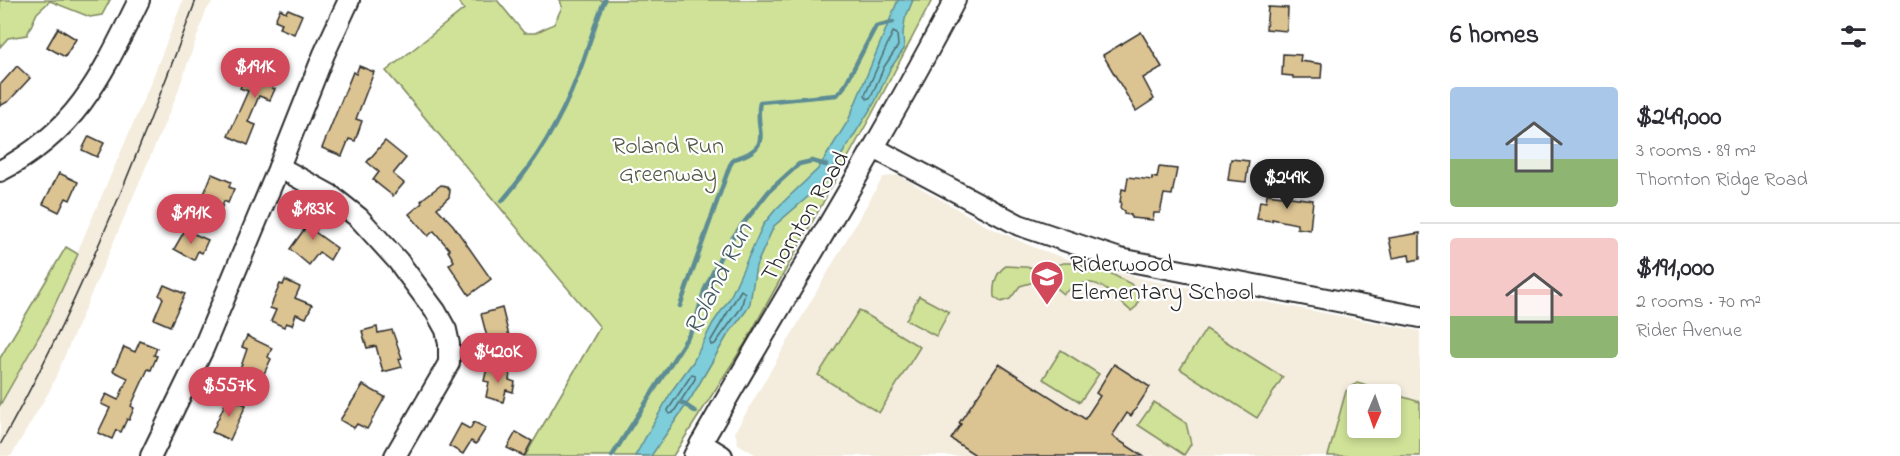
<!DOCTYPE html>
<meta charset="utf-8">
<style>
:root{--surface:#fff;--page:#f7f7f7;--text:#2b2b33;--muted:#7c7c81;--line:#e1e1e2;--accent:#d1495b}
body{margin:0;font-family:"Indie Flower",sans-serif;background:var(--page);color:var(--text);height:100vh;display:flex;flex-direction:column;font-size:22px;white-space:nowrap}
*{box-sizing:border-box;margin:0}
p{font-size:20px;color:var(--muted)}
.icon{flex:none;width:33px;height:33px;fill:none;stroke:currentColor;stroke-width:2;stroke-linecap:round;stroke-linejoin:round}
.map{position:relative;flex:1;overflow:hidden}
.side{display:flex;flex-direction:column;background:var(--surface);width:480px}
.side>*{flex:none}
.needle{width:39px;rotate:182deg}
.buttons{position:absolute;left:1347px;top:384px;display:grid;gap:12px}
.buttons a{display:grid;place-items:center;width:54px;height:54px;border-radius:6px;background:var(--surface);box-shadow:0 3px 9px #0003;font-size:30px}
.price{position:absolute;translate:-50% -51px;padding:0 14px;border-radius:21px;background:var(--accent);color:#fff;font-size:20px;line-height:39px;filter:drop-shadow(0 2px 3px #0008)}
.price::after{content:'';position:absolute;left:50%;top:36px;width:18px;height:14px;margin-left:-9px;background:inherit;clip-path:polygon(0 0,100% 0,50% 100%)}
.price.active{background:#222;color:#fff}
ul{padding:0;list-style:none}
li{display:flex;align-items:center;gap:18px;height:150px;padding:0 30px}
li+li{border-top:2px solid var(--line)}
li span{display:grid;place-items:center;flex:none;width:168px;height:120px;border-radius:6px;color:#555}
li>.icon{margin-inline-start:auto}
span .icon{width:72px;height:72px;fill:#fffc;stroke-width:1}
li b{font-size:26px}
h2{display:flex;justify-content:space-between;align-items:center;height:72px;padding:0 30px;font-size:26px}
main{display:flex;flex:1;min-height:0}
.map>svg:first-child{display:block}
.built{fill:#f4edde;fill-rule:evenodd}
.green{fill:#cfe297;stroke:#7d8661;stroke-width:1.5;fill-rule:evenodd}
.water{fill:#7ecdda;stroke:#5d8c94;stroke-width:1.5}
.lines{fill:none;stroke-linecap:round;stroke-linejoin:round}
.shore{stroke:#4c6c71;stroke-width:1.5}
.stream{stroke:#5d8c94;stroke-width:4.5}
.building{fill:#dcc392;stroke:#2b2b2b;stroke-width:1.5}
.minor-casing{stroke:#2b2b2b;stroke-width:24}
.minor{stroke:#fff;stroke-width:20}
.tram{stroke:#2b2b2b;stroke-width:1.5}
.labels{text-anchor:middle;stroke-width:4.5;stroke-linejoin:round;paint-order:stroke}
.park-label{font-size:24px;fill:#545946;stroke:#fff}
.street-label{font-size:24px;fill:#2b2b2b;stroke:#fff}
.poi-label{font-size:24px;fill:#2b2b2b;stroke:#fff;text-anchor:start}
.water-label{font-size:26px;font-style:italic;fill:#445c60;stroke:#fff}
</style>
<main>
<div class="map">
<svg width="1420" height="456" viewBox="0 0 1420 456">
<rect width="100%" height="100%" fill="#fff"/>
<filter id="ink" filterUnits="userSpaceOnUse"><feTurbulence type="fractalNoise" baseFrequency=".0167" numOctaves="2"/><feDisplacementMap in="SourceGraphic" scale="12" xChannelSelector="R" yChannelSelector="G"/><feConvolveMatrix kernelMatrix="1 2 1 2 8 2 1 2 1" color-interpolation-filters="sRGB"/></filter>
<g filter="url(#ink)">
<g class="built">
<polygon points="183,0 214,0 206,11 176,97 50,390 11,456 0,456 0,405 46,324 149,87"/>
<path d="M898,175L987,226L1038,249L1093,267L1149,280L1420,331V456H758L738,444L735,432L883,177ZM1358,394H1390V428H1358Z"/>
</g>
<g class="green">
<polygon points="0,0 110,0 102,15 90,17 50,1 37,13 27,35 8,38 0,47"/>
<polygon points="457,0 497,0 524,33 535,33 554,24 562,7 560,0 932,0 871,116 744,345 673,456 525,456 600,327 386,71 464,9"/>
<polygon points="66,247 78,254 46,324 0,405 0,358"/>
<path d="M1064,263H1075L1092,270L1102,269L1131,284L1140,295L1137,306L1131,311C1108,292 1093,268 1063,294L1052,285L1037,281L1020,286L1010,299L1001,302L994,297C993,284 995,273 1006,266L1043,268Z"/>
<polygon points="919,296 949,312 936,336 906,320"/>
<polygon points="859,310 920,347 879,413 818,375"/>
<polygon points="1206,329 1283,377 1257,418 1180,369"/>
<polygon points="1061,350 1099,374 1080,402 1043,379"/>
<path d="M1357,383L1420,402V456H1328L1346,391ZM1390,394V428H1358V394Z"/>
<polygon points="1154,402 1186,423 1191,444 1184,455 1138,425"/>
</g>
<polygon class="water" points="898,0 913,0 905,19 903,33 904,49 890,69 875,102 824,183 774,226 756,266 750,303 746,311 727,336 691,398 651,456 635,456 673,389 693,362 713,323 729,300 763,225 776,209 818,169 848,121"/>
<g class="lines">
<g class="shore">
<polygon points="893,32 897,34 898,46 884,67 871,97 867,99 865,95"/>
<polygon points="741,290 745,293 741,308 715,344 711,345 710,342"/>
<polygon points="692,374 695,375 695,379 673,413 669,414 668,410"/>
</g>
<g class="stream">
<path d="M502,201C535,163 560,122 578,75C588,50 594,24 605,0"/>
<path d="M680,306L730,165L734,159C777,146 753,131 760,102L837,95L844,87L876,26L893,22"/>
<polyline points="681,402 696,412"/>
<polyline points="612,456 694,327 704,291 723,251 739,229 769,191 799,164 812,161 826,165"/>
</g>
</g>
<g class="building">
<polygon points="1268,7 1288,8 1287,31 1266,29"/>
<polygon points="280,9 286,12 288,9 302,15 294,34 279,28 282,23 275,20"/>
<polygon points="58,28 76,39 65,57 47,47"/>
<polygon points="1141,32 1162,67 1143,78 1154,99 1136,111 1103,55"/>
<polygon points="1283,54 1301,55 1300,61 1322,64 1321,78 1293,78 1293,76 1282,75"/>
<polygon points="265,56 282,63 272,88 275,89 270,100 259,96 248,122 256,125 248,145 228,136 248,91 240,88 245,76 255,81"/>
<polygon points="17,66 30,78 9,101 0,106 0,85"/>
<polygon points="359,66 374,72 356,119 362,121 355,141 349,139 342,156 322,148 353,72 356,74"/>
<polygon points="89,136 104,143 97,157 82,150"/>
<polygon points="385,141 406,158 393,174 404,183 393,196 373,180 379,172 367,162"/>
<polygon points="1231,159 1249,161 1246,182 1228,180"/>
<polygon points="1159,167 1177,169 1172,195 1164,194 1160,213 1154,213 1153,220 1131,218 1131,215 1124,214 1124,211 1120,208 1121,202 1120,202 1122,189 1126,190 1128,177 1152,180 1152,177 1157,178"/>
<polygon points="59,173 78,182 70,200 66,198 59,212 43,204"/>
<polygon points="212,174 231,182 229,187 234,189 228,203 224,201 222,207 202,199"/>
<polygon points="441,185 446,186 450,191 449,197 437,208 453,225 491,279 469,295 449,265 454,261 448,251 450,250 434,231 428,236 409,214 422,203 421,201 425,197"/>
<polygon points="1267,194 1313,200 1310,230 1297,228 1297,224 1272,219 1272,221 1257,219 1260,201 1266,202"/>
<polygon points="319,209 327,214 315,232 337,248 330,260 319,252 309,265 290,249"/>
<polygon points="185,230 208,240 202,253 198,251 194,260 174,249"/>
<polygon points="1420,233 1420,259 1410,261 1409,255 1393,258 1389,238"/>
<polygon points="285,280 300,287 295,298 312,305 306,318 296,314 292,325 286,323 284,327 271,321 276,310 270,308 280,284 283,285"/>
<polygon points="164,285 185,294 170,326 154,319 163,298 159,295"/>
<polygon points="502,308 509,336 488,341 481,314"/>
<polygon points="377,327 378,333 392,330 402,358 399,359 402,367 383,372 376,346 367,348 362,331"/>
<polygon points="247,336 272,348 268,357 271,359 260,382 239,372 247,349 242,347"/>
<polygon points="140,341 157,348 154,355 157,356 151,370 148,369 131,406 134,408 129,420 127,419 121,432 116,430 112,439 98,433 110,408 101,404 106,394 118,400 128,378 113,371 124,347 135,352"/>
<polygon points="999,364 1085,419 1100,396 1096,393 1114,364 1150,387 1131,416 1127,413 1112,436 1143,456 977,456 951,439 961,424 959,423"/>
<polygon points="487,368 510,373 509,380 515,382 513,392 506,390 503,402 486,397 489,382 484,381"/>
<polygon points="363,385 385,397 367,429 357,424 354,428 340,420"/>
<polygon points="228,397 246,405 230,440 212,432"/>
<polygon points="474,422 486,428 476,444 471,441 463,454 449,446 461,424 470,429"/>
<polygon points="516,432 532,441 524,456 507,448"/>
</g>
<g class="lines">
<g class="minor-casing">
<g id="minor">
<polyline points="874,148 1019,225 1120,259 1420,317"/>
<polyline points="279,167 330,195 359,218 398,261 436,312 446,330 449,344 449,363 395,456"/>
<path d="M0,171C78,130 102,75 139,0"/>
<polyline points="701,443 722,456"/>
<polyline points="151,456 203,349 279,167 324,54 349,0"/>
<path d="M694,456C780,303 874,155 955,0"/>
</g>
</g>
<use href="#minor" class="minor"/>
<path class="tram" d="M0,445C80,303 139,152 196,0"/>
</g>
</g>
<defs>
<g id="school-pin" transform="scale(1.725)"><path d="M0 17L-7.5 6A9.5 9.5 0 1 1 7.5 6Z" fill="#d1495b" stroke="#fff"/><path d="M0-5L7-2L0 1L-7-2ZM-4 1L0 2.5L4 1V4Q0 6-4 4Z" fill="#fff"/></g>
</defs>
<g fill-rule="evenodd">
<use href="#school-pin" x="1047" y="277"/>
</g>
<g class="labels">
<g class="park-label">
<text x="668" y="153">Roland Run<tspan x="668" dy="28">Greenway</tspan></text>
</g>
<g class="street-label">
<text transform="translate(804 216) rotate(-59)" y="8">Thornton Road</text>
</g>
<g class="poi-label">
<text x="1070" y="271">Riderwood<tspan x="1070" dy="28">Elementary School</tspan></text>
</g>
<g class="water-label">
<text transform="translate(717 278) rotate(-63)" y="9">Roland Run</text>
</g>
</g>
</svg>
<div class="buttons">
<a><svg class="needle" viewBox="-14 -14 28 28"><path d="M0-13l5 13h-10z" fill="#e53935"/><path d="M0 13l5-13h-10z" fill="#7c7c81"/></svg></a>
</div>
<b class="price" style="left:255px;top:99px">$191K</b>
<b class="price active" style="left:1287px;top:210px">$249K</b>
<b class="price" style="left:313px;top:241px">$183K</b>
<b class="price" style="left:191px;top:245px">$191K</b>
<b class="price" style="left:498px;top:384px">$420K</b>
<b class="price" style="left:229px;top:418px">$557K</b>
</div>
<section class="side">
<h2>6 homes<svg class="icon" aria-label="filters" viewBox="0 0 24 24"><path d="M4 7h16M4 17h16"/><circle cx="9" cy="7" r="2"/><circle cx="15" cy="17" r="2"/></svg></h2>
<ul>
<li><span style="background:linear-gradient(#a9c7e8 60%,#8fb573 0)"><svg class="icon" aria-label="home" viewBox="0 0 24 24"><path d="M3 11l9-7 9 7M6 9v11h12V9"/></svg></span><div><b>$249,000</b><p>3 rooms · 89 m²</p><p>Thornton Ridge Road</p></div></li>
<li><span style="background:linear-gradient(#f6c9c9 65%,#8fb573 0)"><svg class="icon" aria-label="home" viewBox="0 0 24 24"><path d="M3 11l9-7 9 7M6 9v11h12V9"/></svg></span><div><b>$191,000</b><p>2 rooms · 70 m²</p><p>Rider Avenue</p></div></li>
</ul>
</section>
</main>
